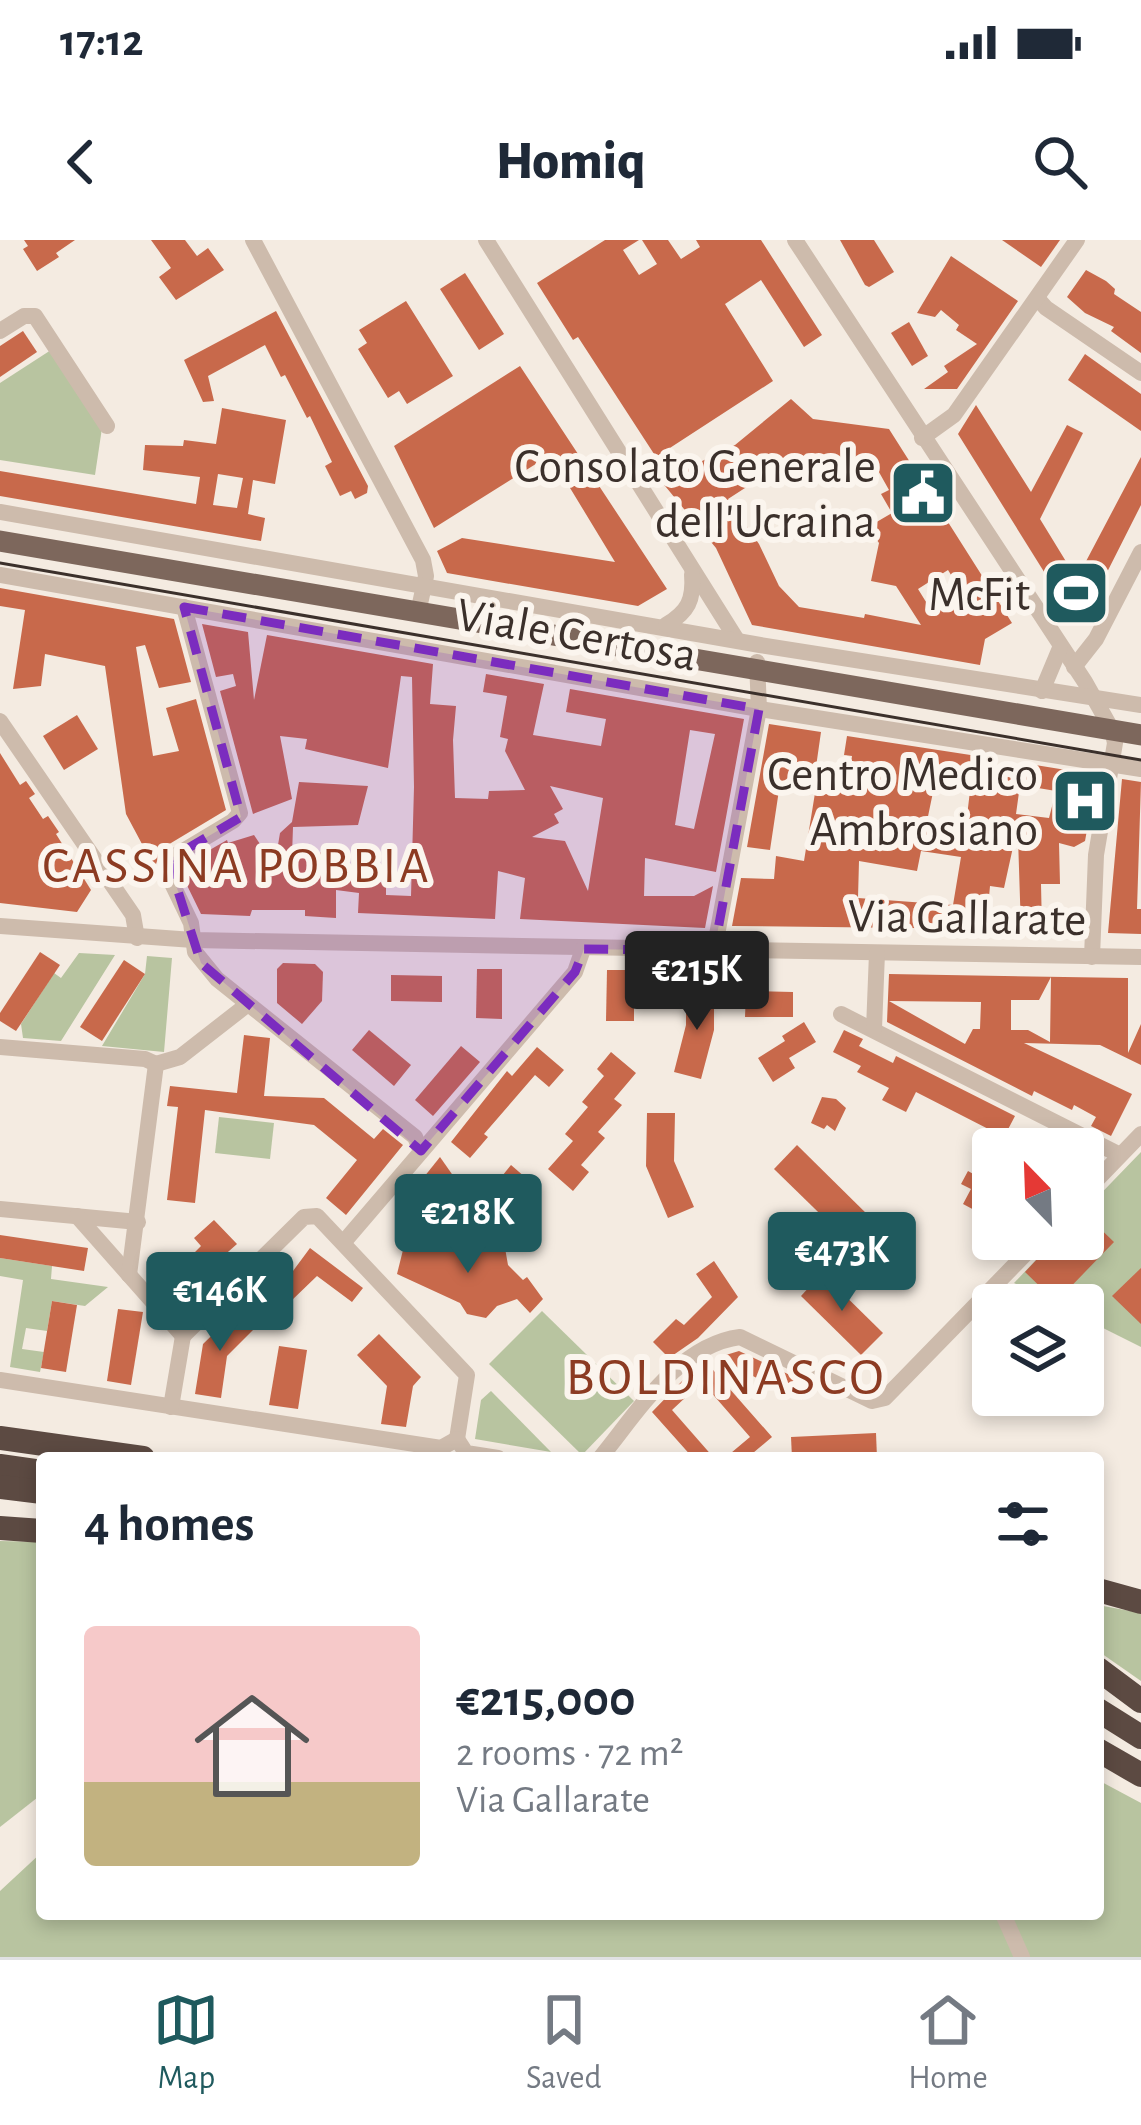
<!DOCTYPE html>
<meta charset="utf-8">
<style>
:root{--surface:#fff;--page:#f6f6f7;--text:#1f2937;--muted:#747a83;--line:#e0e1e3;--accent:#1f5a5e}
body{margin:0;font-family:"Alegreya Sans",sans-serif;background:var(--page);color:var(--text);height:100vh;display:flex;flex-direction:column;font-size:45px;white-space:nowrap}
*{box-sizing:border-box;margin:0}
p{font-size:39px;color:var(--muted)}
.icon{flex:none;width:66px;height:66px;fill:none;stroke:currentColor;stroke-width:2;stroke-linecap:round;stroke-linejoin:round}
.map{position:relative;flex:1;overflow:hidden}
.panel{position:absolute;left:36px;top:1212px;width:1068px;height:468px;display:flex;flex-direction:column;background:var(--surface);border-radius:12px;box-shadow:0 6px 18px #0003}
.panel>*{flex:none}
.needle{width:78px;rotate:337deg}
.tools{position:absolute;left:972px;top:888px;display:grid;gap:24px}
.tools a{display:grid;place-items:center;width:132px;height:132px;border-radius:12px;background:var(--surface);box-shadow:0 6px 18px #0003;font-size:60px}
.price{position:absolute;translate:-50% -102px;padding:0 27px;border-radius:12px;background:var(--accent);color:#fff;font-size:39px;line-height:78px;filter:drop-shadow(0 3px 6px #0008)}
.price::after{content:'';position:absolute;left:50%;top:72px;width:36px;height:27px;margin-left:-18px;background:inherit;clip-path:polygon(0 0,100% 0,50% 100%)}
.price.active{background:#222;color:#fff}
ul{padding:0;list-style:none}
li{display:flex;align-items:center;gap:36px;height:300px;padding:0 48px}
li span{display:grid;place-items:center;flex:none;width:336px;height:240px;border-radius:12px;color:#555}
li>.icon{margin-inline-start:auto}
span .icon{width:144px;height:144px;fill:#fffc;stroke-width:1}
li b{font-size:51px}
h2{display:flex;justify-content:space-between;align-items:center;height:144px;padding:0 48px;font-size:51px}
.status{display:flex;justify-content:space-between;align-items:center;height:84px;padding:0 60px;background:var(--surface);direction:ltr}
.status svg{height:33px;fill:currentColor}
header{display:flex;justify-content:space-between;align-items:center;height:156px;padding:0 48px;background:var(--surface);font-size:54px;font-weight:800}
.tab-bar{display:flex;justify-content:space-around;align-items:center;height:168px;border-top:3px solid var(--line);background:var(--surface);font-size:33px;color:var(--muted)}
.tab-bar a{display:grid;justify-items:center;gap:6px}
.tab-bar .active{color:var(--accent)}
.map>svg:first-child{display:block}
.green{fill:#b8c4a0}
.building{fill:#c8694b;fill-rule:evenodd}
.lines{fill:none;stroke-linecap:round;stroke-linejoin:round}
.minor{stroke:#cdbbac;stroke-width:16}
.major{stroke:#7d675c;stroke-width:21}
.highway{stroke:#5c4a42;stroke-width:24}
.tram{stroke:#3b302b;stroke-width:3}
.marked{fill:#7b2cbf;fill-opacity:0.2;stroke:#7b2cbf;stroke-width:9;stroke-dasharray:24 15;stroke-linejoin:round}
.labels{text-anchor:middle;stroke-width:12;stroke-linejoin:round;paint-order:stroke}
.poi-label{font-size:48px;fill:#3b302b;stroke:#fbf5ee;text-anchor:end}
.street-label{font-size:48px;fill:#3b302b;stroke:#fbf5ee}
.neighbourhood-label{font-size:51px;letter-spacing:3px;fill:#8c3b22;stroke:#fbf5ee}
.quarter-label{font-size:54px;letter-spacing:3px;fill:#8c3b22;stroke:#fbf5ee}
</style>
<div class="status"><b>17:12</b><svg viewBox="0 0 49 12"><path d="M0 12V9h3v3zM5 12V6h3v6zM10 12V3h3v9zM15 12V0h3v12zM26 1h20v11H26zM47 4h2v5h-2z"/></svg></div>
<header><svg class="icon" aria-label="back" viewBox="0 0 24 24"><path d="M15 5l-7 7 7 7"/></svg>Homiq<svg class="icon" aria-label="search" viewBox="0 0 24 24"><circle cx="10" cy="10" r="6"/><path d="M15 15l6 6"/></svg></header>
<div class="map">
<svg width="1141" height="1717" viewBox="0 0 1141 1717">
<rect width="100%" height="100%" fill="#f4ebe1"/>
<g class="green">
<polygon points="51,110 102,188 95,235 0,220 0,143"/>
<polygon points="79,713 115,715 61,801 23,798 21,784 54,733 61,738"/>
<polygon points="147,716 172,718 164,812 102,806 145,734"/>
<polygon points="219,877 274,883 270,919 215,913"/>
<polygon points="1141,912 1141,1107 1083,1078 1083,1065 1058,1065 1014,1043 1056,999 1083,999 1083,972"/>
<polygon points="0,1018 52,1026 51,1039 108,1047 85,1066 52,1061 47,1091 26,1088 22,1109 44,1112 40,1132 10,1127 23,1040 0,1036"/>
<polygon points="542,1071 634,1161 582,1215 489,1124"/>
<polygon points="491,1151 551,1212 475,1199 481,1160"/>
<polygon points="0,1301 42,1302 42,1554 0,1587"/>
<polygon points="1098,1365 1141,1373 1141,1441 1098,1411"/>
<polygon points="1098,1540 1141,1563 1141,1717 0,1717 0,1651 42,1612 42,1674 1098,1674"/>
</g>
<g class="building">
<polygon points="24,0 75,0 56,13 59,17 37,31 23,9 28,6"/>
<polygon points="151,0 185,0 197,16 208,8 224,30 176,60 159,37 171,28"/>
<polygon points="605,0 639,0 623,10 639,35 657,24 642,0 668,0 681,19 700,7 696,0 761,0 822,95 804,107 761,40 725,64 773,141 656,217 578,97 573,100 537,43"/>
<polygon points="840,0 874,0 894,32 869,47 865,45"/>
<polygon points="1002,0 1060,0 1041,27"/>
<polygon points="951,16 1018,61 957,149 924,149 948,132 944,126 977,104 956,90 959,85 941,70 935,77 917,73"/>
<polygon points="1086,30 1106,41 1115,49 1114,54 1141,72 1141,113 1111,91 1114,87 1085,73 1067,57"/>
<polygon points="465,33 504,94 479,110 440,49"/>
<polygon points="406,61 453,136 407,164 399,151 388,158 358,109 367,103 359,90"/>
<polygon points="276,71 368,246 367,253 355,259 351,251 340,256 325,226 332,222 310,176 307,178 285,135 281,137 265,105 208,136 214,161 203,162 184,120"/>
<polygon points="909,82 928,116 912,126 891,93"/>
<polygon points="23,91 37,112 0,137 0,106"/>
<polygon points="1085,114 1141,154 1141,191 1068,140"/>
<polygon points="520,126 667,349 638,366 447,333 437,311 462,298 615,322 550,215 434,288 394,206"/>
<path d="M791,159L813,179L889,189L1012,383L985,399L980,425L752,385L716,308L661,241L735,205ZM793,217L875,225L889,250L881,254L892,273L868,287L879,303L871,341L896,346L921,385L865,374L864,378L799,367L779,346L759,304L728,259ZM948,330L961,351L931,370L918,349Z"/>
<polygon points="976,165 1031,252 1067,185 1083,193 1040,279 1070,328 1083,327 1141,217 1141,265 1094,358 1061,359 958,194"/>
<path d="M222,168L286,180L275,244L253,240L248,274L265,278L261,301L0,256V231L196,264L200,237L143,230L145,205L183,206L184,200L216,204ZM218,234L243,238L237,268L213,265Z"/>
<polygon points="0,348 174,379 191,442 159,448 145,405 136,407 153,516 179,511 166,468 196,459 226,570 161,609 155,627 145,632 132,611 142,604 126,574 105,426 45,414 41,446 13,449 25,370 0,366"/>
<path d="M202,384L248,392L254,460L267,395L433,424L430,464L456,466L453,500L455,558L488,559L489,551L525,550L505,511L508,499L500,497L507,456L483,452L486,434L544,444L533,495L601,506L606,479L566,472L570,449L744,479L716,632L645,618L644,656H694L713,646L705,688L520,679L525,638L498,631L495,679L358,673L359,653L336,650V678L305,676V670H252L250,676L201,674L180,631L182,626L227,600L228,603L254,595L262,607L278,605L280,593L292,582L299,542L368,546L358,585L293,587L292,615L327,612V617L337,618L336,637L374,640L386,644V655L411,656L414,547L412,437L401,436L388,528L305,509L307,499L280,496L292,559L253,574L220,451L236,446L233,434L216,437ZM690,490L715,494L694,589L675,585ZM550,546L603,558L588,651L565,601L532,597L559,583L554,574L563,569Z"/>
<polygon points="77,475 98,509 64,530 43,496"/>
<path d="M769,484L821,492L815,534L849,539L852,516L844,515L847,496L977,516L974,531L1020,539V544L1023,523L1097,535L1085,601L1074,607L1059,603L1060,644H1041L1042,689L1021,690L1018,598H1015L1004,648L990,646L988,668L999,671L995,689L732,686L741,638L774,639L776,616L804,621L815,553L779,550L770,610L747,607ZM938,528L972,534L965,593L926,586ZM1020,545L1056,551L1049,578L1016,574ZM921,611L961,617L953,665L858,658L859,621L917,631Z"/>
<polygon points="0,513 20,545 26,541 35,554 29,558 43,579 48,576 59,592 56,594 91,650 77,672 0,663"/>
<polygon points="1122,539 1141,542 1137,669 1141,669 1141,694 1108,693"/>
<polygon points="40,712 60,725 16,791 0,781 0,773"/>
<polygon points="124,720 145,734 102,801 80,787"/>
<polygon points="283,723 315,724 323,732 322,761 302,784 277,763 277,729"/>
<polygon points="477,729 502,729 502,779 476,778"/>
<polygon points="607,730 634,730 634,781 606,781"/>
<path d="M889,734L1128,738V813L1141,784V825L1100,805L1024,803L1132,854L1111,896L1091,886L1096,877L1074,865L1072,870L1034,851L1032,856L887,782ZM1051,737L1050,802L1028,790H1011V760H1039ZM889,761L981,762L980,789H973L965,804Z"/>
<polygon points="391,735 442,736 442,762 391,761"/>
<polygon points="714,749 714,790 701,839 674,832 686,785 686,750"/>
<polygon points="746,751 793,752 793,777 745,777"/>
<polygon points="804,782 816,802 789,818 795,828 773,842 758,818 785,801 782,796"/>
<polygon points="369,790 411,825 394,846 352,810"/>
<polygon points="844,790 863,799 859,806 893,823 896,816 1015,876 1004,897 916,852 906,872 882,860 889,848 857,832 861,826 833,812"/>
<polygon points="244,795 270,798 264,856 324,858 374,899 383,889 403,905 346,975 326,958 357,920 314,885 205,870 195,963 167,960 178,867 167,866 170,846 237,853"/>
<polygon points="461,806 480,822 433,876 415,860"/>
<polygon points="537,807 564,830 549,847 535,835 484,894 488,897 470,918 451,902 507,831 512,836"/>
<polygon points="611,812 636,833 614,859 622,865 598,892 605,898 581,925 589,932 573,951 548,929 573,901 565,894 588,867 582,862 604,836 597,829"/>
<polygon points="822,857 836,859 846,868 835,891 827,885 824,889 811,883"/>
<polygon points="647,873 675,873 674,921 694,967 668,978 646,926"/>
<polygon points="797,905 876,983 853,1006 774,929"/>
<polygon points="440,917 454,937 430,966 412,952"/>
<polygon points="511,925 540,950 526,966 494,946"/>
<polygon points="968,931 993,945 993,970 982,964 978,972 963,964 971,949 961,944"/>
<polygon points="1083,972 1114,1002 1056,1062 1025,1032 1056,999 1083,999"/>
<polygon points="214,980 237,1004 204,1033 196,1033 196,1037 175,1037 176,1017 190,1017 201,1006 194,998"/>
<polygon points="0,995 88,1008 84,1031 0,1018"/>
<polygon points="405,1002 475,1009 486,1004 505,1008 508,1025 523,1040 527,1037 543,1059 530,1073 517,1059 497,1066 486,1078 467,1074 460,1063 397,1034"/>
<polygon points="310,1008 363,1048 352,1062 317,1036 290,1062 264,1035 280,1018 293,1031"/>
<polygon points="714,1021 738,1057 698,1098 669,1118 653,1102 676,1079 684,1085 712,1057 696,1034"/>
<polygon points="1141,1028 1141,1084 1112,1056"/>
<polygon points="822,1033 883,1093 861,1115 801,1056"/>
<polygon points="52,1061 77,1065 66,1132 41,1128"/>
<polygon points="118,1069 143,1072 131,1145 107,1141"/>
<polygon points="238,1070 255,1088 227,1116 221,1158 195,1154 203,1104"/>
<polygon points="379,1094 421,1137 413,1146 406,1187 381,1184 387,1146 357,1115"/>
<polygon points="279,1106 307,1110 298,1169 269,1165"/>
<polygon points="739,1111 811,1145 802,1160 716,1118"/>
<polygon points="707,1123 772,1197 747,1218 725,1218 750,1197 702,1142 672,1170 714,1218 693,1218 652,1172 686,1137"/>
<polygon points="876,1193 877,1218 792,1218 791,1197"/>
</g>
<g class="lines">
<g class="minor">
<polyline points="253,0 423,320 426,336 418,373"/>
<polyline points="486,0 737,400"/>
<polyline points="795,0 1085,442 1112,490 1115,503 1096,615 1092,717"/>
<polyline points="1037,58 1046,68 1141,133"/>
<polyline points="0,91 24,76 35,76 107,186"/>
<polyline points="922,198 954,175 1077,0"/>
<polyline points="0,272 760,405 1141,465"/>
<polyline points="0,335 759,469 1141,529"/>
<polyline points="184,367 240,573 233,581 168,620 167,633 191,683 195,712 217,739 415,897 421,911"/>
<path d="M666,385C688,372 694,360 692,334"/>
<polyline points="1074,427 1096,399 1141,312"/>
<polyline points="1042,451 1060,408"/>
<polyline points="0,481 133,675 137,698"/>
<polyline points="0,686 193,700 1141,717"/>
<polyline points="714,711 759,469 757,422"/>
<polyline points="841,774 1120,915"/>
<polyline points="874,789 877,713"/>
<polyline points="0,807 145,819 156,824"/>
<polyline points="156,824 180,817 248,764"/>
<polyline points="1083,954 1141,894"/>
<polyline points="0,969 138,982"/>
<polyline points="77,976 183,1096"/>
<polyline points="343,1003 575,732 583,709"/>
<polyline points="129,1035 156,824"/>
<polyline points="183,1096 304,977 317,976 467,1135 457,1199"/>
<polyline points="0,1140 441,1208 457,1199"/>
<polyline points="171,1167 183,1096"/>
<polyline points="457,1199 466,1213 498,1218"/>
<path d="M600,1218C637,1173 678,1105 740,1097L872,1161L885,1158L1040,999"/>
<polyline points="1003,1674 1022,1717"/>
</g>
<polyline class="major" points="0,301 1141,495"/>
<g class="highway">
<polyline points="0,1198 143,1218"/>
<polyline points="0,1226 42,1232"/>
<polyline points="0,1247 42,1252"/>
<polyline points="0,1288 42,1291"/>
<polyline points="1098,1350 1141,1362"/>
<polyline points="1098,1429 1141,1461"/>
<polyline points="1098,1470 1141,1497"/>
<polyline points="1098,1510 1141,1535"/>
</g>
<polyline class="tram" points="0,323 1141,520"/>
</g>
<path class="marked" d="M184,367L759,469L714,711L584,709L575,732L421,911L201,723L168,620L241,577Z"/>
<defs>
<g id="civic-square" transform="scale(3.45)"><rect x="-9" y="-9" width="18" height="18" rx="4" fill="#1f5a5e" stroke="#fbf5ee"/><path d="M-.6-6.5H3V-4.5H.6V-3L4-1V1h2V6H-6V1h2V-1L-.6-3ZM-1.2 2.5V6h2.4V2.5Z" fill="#fff"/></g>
<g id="stadium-square" transform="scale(3.45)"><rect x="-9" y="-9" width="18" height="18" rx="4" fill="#1f5a5e" stroke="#fbf5ee"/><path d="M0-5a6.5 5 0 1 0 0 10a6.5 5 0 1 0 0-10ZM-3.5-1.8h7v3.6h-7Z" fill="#fff"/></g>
<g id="hospital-square" transform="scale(3.45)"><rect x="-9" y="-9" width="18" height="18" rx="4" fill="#1f5a5e" stroke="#fbf5ee"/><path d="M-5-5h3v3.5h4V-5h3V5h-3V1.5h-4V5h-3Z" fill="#fff"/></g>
</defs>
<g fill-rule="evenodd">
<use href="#civic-square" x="923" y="253"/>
<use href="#stadium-square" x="1076" y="353"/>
<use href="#hospital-square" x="1085" y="561"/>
</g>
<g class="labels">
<g class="poi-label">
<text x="876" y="242">Consolato Generale<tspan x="876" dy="55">dell'Ucraina</tspan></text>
<text x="1030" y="370">McFit</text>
<text x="1038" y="550">Centro Medico<tspan x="1038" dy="55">Ambrosiano</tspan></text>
</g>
<g class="street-label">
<text transform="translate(577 393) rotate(10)" y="17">Viale Certosa</text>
<text transform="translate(967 676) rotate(1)" y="17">Via Gallarate</text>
</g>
<g class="neighbourhood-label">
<text x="237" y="642">CASSINA POBBIA</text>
</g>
<g class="quarter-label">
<text x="726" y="1154">BOLDINASCO</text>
</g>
</g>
</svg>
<div class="tools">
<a><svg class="needle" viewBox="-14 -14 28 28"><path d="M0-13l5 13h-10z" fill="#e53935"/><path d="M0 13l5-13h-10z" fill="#747a83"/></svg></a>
<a><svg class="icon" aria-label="layers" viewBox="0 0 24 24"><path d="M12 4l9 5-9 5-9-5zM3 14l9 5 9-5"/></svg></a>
</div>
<b class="price active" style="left:697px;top:793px">€215K</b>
<b class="price" style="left:468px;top:1036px">€218K</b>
<b class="price" style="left:842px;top:1074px">€473K</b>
<b class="price" style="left:220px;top:1114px">€146K</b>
<section class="panel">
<h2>4 homes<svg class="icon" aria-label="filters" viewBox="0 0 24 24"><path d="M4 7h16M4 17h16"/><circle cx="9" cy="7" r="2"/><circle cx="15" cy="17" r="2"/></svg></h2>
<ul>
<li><span style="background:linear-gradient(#f6c9c9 65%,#c2b280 0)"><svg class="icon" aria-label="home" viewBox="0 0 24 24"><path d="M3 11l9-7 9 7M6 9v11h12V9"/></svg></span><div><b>€215,000</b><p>2 rooms · 72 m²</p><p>Via Gallarate</p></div></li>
</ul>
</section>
</div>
<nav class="tab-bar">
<a class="active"><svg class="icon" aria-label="map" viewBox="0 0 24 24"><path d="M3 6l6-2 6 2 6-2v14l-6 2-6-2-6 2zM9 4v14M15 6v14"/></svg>Map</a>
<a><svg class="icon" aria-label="saved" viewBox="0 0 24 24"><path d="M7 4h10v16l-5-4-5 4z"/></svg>Saved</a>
<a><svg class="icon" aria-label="home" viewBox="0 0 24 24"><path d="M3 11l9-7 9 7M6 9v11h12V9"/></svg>Home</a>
</nav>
